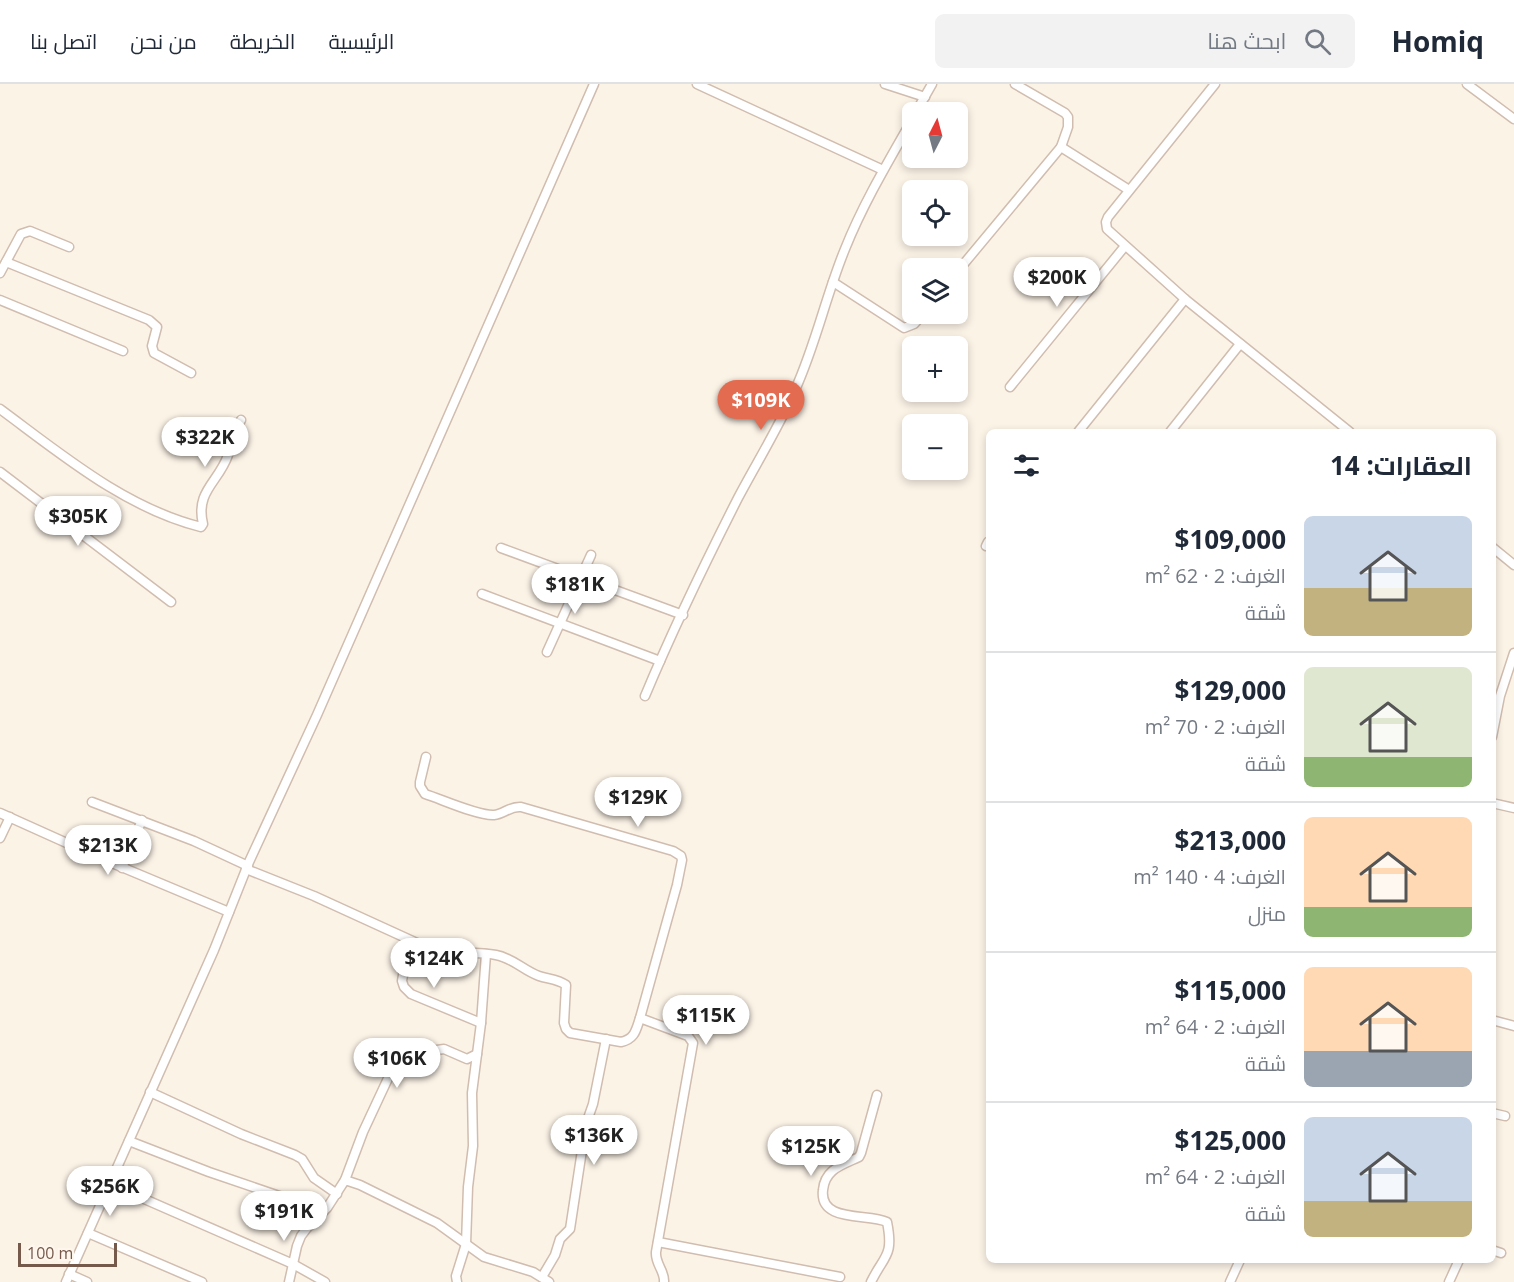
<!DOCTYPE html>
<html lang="ar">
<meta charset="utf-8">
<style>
:root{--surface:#fff;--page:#f2f2f3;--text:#1f2937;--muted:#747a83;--line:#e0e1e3;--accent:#e36b4f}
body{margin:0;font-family:"Open Sans",Cairo,sans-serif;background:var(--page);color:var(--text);direction:rtl;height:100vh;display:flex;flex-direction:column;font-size:22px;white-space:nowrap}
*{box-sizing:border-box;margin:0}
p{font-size:20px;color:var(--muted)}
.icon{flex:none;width:33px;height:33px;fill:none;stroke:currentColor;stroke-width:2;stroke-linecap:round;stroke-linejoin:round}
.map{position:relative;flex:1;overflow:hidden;direction:ltr}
.details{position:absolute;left:986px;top:345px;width:510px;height:834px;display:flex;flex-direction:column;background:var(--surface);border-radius:9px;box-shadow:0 3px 9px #0003;direction:rtl}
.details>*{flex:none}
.needle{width:39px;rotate:6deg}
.tools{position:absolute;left:902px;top:18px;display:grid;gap:12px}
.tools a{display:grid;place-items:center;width:66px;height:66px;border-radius:9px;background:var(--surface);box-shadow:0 3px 9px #0003;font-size:30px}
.scale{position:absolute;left:18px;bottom:15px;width:99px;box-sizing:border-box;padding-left:6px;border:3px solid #75594b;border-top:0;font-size:16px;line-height:21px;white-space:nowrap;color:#75594b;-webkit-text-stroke:4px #fff7ed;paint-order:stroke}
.price{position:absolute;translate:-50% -51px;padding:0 14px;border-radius:21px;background:#fff;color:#222;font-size:20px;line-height:39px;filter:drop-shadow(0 2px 3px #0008)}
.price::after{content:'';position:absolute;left:50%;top:36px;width:18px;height:14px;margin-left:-9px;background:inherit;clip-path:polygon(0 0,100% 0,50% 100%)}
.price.on{background:var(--accent);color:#fff}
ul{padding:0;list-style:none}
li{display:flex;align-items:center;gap:18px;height:150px;padding:0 24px}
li+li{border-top:2px solid var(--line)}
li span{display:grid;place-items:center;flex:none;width:168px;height:120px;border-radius:9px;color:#555}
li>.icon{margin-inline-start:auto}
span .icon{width:72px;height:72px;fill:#fffc;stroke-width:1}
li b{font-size:26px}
h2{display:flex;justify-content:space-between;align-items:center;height:72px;padding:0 24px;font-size:26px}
header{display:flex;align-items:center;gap:36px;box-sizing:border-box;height:84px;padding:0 30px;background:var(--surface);border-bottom:2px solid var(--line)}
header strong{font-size:28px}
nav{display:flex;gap:33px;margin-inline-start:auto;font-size:21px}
.search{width:420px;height:54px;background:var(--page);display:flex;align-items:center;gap:15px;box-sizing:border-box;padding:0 21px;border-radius:9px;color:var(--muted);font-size:22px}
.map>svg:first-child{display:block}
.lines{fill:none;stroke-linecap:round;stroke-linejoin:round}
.minor-casing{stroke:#d0bdaf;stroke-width:11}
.minor{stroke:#fff;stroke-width:8}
</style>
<header>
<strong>Homiq</strong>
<div class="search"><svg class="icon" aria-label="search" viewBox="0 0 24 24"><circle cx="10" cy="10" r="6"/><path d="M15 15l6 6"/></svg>ابحث هنا</div>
<nav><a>الرئيسية</a><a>الخريطة</a><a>من نحن</a><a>اتصل بنا</a></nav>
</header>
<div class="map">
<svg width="1514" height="1198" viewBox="0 0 1514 1198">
<rect width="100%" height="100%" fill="#fcf3e7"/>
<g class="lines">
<g class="minor-casing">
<g id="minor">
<polyline points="697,0 883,86"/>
<polyline points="885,0 925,13"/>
<polyline points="1215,0 1108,133 1106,138 1107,145 1185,215 1350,348"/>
<polyline points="1467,0 1514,35"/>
<polyline points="916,28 932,0"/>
<polyline points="1061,63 1129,106"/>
<polyline points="6,178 149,236 157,243 152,262 154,269 191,289"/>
<polyline points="957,188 1061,63 1068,43 1068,33 1065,29 1015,0"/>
<polyline points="0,189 21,150 30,147 69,163"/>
<polyline points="833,198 904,244 914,240 923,230"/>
<polyline points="0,216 123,267"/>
<polyline points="1010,303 1125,162"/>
<path d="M0,325C61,370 125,424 201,443L203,440C195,407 219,398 228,371C232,358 234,348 241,336"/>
<polyline points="1078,348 1185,215"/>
<polyline points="1170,348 1240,260"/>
<polyline points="0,388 171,518"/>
<polyline points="986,462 988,458"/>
<polyline points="1492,463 1514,481"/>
<polyline points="501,464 683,531"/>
<polyline points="482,510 660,577"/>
<polyline points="547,568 591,471"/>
<path d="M645,612C673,545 705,479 738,414C757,378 779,343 795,306C816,260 826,211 845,165C863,120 888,78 912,36"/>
<polyline points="1492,653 1500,612 1514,569"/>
<path d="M426,673L420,698V702L425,710C441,715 478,732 494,731C504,730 510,722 521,723L673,767L681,772L682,776L677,801L640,934"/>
<polyline points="92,718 194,757 248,782"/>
<polyline points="1492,719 1514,724"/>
<polyline points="0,729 100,774 229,828"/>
<polyline points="0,754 10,733"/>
<polyline points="122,784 142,736"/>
<path d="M246,785L314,812L430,865C451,871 474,867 496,871C513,874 524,887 539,892C548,895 558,895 566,901L564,939L566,945L570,949L621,958C635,955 636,946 640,934L688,952L693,959L656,1168C655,1180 665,1187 664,1198"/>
<polyline points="409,857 402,897 404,903 411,910 481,939"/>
<polyline points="1492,936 1514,942"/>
<polyline points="150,1008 241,1050 295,1071 302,1075 314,1094 337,1110"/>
<polyline points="1492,1029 1505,1032"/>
<polyline points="129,1057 209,1088 291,1116 314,1138"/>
<polyline points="345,1096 363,1048 398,973 406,971 422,976 437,966 444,965 467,975 477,970"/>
<polyline points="110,1100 293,1180 325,1198"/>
<polyline points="88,1149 202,1198"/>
<polyline points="658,1158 840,1193"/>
<polyline points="1492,1166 1501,1169"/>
<polyline points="69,1190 87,1198"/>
<polyline points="542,1193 555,1171 560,1155 570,1145 586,1040 593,1020 606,955"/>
<polyline points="66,1198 214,866 249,778 317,631 594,0"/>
<polyline points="289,1198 297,1162 301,1152 307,1144 327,1124 345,1096 360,1101 437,1139 484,1173 533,1188 549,1198"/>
<polyline points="457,1198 456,1192 466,1160 468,1103 473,1062 472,1009 481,939 486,870"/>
<path d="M871,1198C884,1171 894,1173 887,1138C868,1129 819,1139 823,1106C825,1085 842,1081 859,1073L861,1069L877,1011"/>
<polyline points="1230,1198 1240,1176"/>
<polyline points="1449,1198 1459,1176"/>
</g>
</g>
<use href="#minor" class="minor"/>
</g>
</svg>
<div class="tools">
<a><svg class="needle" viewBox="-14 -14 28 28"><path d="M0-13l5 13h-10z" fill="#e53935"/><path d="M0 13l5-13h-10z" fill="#747a83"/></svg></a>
<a><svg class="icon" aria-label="locate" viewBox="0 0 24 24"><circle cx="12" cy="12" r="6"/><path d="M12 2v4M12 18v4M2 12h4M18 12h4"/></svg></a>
<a><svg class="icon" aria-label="layers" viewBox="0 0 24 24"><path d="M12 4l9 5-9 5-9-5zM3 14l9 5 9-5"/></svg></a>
<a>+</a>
<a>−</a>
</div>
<div class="scale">100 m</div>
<b class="price" style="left:1057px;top:224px">$200K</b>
<b class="price on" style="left:761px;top:347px">$109K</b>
<b class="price" style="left:205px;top:384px">$322K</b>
<b class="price" style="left:78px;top:463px">$305K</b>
<b class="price" style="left:575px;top:531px">$181K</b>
<b class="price" style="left:638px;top:744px">$129K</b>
<b class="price" style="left:108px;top:792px">$213K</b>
<b class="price" style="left:434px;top:905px">$124K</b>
<b class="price" style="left:706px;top:962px">$115K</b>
<b class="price" style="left:397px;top:1005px">$106K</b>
<b class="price" style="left:594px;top:1082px">$136K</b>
<b class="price" style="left:811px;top:1093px">$125K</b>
<b class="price" style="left:110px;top:1133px">$256K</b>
<b class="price" style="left:284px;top:1158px">$191K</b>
<section class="details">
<h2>العقارات: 14<svg class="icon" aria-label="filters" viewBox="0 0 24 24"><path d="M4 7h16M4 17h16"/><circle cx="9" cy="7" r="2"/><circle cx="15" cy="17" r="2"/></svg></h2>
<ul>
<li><span style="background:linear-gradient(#c9d6e8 60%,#c2b280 0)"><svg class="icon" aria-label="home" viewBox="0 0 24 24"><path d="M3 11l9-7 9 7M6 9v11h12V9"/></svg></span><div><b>$109,000</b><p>الغرف: 2 · 62 m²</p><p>شقة</p></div></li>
<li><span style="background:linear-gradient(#dfe7d0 75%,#8fb573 0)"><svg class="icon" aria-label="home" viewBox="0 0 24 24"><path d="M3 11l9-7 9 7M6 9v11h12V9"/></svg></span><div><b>$129,000</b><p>الغرف: 2 · 70 m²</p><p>شقة</p></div></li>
<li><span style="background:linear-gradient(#ffd9b3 75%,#8fb573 0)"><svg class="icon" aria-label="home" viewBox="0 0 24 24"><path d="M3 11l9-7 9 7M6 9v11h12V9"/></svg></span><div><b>$213,000</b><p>الغرف: 4 · 140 m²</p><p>منزل</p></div></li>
<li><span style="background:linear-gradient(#ffd9b3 70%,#9aa5b1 0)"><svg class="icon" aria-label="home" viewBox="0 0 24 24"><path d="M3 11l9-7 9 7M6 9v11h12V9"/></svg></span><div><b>$115,000</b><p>الغرف: 2 · 64 m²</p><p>شقة</p></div></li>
<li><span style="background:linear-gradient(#c9d6e8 70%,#c2b280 0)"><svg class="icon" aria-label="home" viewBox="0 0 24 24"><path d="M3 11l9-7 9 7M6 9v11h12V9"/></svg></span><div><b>$125,000</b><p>الغرف: 2 · 64 m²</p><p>شقة</p></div></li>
</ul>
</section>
</div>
